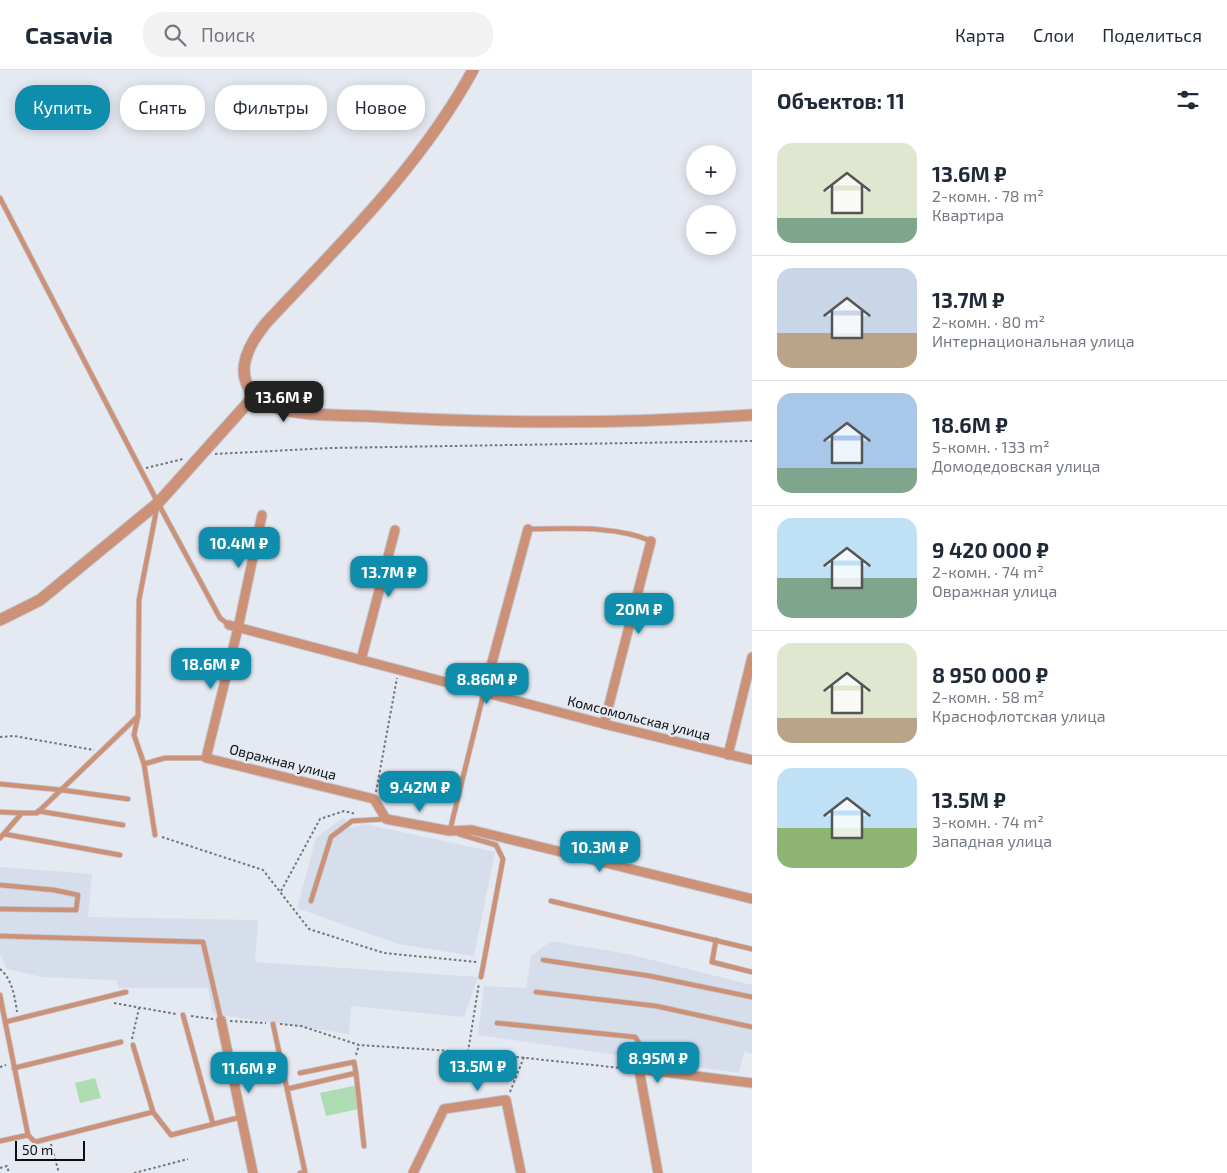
<!DOCTYPE html>
<html lang="ru">
<meta charset="utf-8">
<style>
:root{--surface:#fff;--page:#f2f2f3;--text:#1f2937;--muted:#747a83;--line:#e0e1e3;--accent:#0f8dad}
body{margin:0;font-family:"Exo 2",sans-serif;background:var(--page);color:var(--text);height:100vh;display:flex;flex-direction:column;font-size:19px;white-space:nowrap}
*{box-sizing:border-box;margin:0}
p{font-size:16px;color:var(--muted)}
.icon{flex:none;width:28px;height:28px;fill:none;stroke:currentColor;stroke-width:2;stroke-linecap:round;stroke-linejoin:round}
.map{position:relative;flex:1;overflow:hidden}
.panel{display:flex;flex-direction:column;background:var(--surface);width:475px}
.panel>*{flex:none}
.guide{position:absolute;left:15px;top:15px;width:475px;height:45px;display:flex;gap:10px}
.fabs{position:absolute;left:686px;top:75px;display:grid;gap:10px}
.fabs a{display:grid;place-items:center;width:50px;height:50px;border-radius:50%;background:var(--surface);box-shadow:0 2px 12px #0003;font-size:25px}
.scale{position:absolute;left:15px;bottom:12px;width:70px;box-sizing:border-box;padding-left:5px;border:2px solid #0c0e10;border-top:0;font-size:14px;line-height:18px;white-space:nowrap;color:#0c0e10;-webkit-text-stroke:4px #e5e9f1;paint-order:stroke}
.price{position:absolute;translate:-50% -42px;padding:0 11px;border-radius:10px;background:var(--accent);color:#fff;font-size:16px;line-height:32px;filter:drop-shadow(0 1px 2px #0008)}
.price::after{content:'';position:absolute;left:50%;top:30px;width:15px;height:11px;margin-left:-8px;background:inherit;clip-path:polygon(0 0,100% 0,50% 100%)}
.price.selected{background:#222;color:#fff}
ul{padding:0;list-style:none}
li{display:flex;align-items:center;gap:15px;height:125px;padding:0 25px}
li+li{border-top:1px solid var(--line)}
li span{display:grid;place-items:center;flex:none;width:140px;height:100px;border-radius:15px;color:#555}
li>.icon{margin-inline-start:auto}
span .icon{width:60px;height:60px;fill:#fffc;stroke-width:1}
li b{font-size:21px}
h2{display:flex;justify-content:space-between;align-items:center;height:60px;padding:0 25px;font-size:21px}
.chip{padding:0 18px;border-radius:20px;background:var(--surface);box-shadow:0 2px 12px #0003;font-size:18px;line-height:45px}
.chip.selected{background:var(--accent);color:#fff}
header{display:flex;align-items:center;gap:30px;box-sizing:border-box;height:70px;padding:0 25px;background:var(--surface);border-bottom:1px solid var(--line)}
header strong{font-size:24px}
nav{display:flex;gap:28px;margin-inline-start:auto;font-size:18px}
.search{width:350px;height:45px;background:var(--page);display:flex;align-items:center;gap:12px;box-sizing:border-box;padding:0 18px;border-radius:20px;color:var(--muted);font-size:19px}
main{display:flex;flex:1;min-height:0}
.map>svg:first-child{display:block}
.built{fill:#d6deec}
.green{fill:#addcb3}
.lines{fill:none;stroke-linecap:round;stroke-linejoin:round}
.service-casing{stroke:#c2c6cd;stroke-width:6}
.minor-casing{stroke:#c2c6cd;stroke-width:11}
.tertiary-casing{stroke:#c2c6cd;stroke-width:13}
.path{stroke:#717478;stroke-width:2;stroke-dasharray:2.5 2.5;stroke-linecap:butt}
.service{stroke:#cc9177;stroke-width:4.5}
.minor{stroke:#cc9177;stroke-width:9}
.tertiary{stroke:#cc9177;stroke-width:11}
.labels{text-anchor:middle;stroke-width:5;stroke-linejoin:round;paint-order:stroke}
.street-label{font-size:14px;fill:#0c0e10;stroke:#e5e9f1}
</style>
<header>
<strong>Casavia</strong>
<div class="search"><svg class="icon" aria-label="search" viewBox="0 0 24 24"><circle cx="10" cy="10" r="6"/><path d="M15 15l6 6"/></svg>Поиск</div>
<nav><a>Карта</a><a>Слои</a><a>Поделиться</a></nav>
</header>
<main>
<div class="map">
<svg width="752" height="1103" viewBox="0 0 752 1103">
<rect width="100%" height="100%" fill="#e5e9f1"/>
<g class="built">
<polygon points="344,747 349,758 365,754 495,782 474,886 398,874 297,838 316,768"/>
<polygon points="0,797 92,804 88,847 258,850 255,892 478,907 464,947 351,936 349,964 213,944 208,918 119,918 116,910 42,907 7,899 0,883"/>
<polygon points="551,871 628,884 752,915 752,984 744,982 739,1003 478,965 484,916 526,918 531,886"/>
</g>
<g class="green">
<polygon points="95,1008 101,1028 80,1033 75,1013"/>
<polygon points="358,1015 363,1038 326,1046 320,1023"/>
</g>
<g class="lines">
<g class="service-casing">
<g id="service">
<polyline points="0,128 158,433 220,548 229,555"/>
<polyline points="157,437 139,530 138,646 134,665 144,694 165,688 206,688"/>
<path d="M528,459C567,459 615,455 651,471"/>
<polyline points="144,694 155,765"/>
<polyline points="0,714 62,720 128,729"/>
<polyline points="38,741 123,755"/>
<polyline points="0,742 22,743"/>
<polyline points="450,760 484,622"/>
<polyline points="4,764 120,785"/>
<polyline points="459,764 496,775 503,789 481,907"/>
<polyline points="0,768 22,743 37,743 137,647"/>
<polyline points="0,815 54,820 78,825 76,840 0,839"/>
<polyline points="311,831 331,767 352,751 386,749"/>
<polyline points="551,831 752,879"/>
<polyline points="0,866 203,872 221,950"/>
<polyline points="716,870 712,892 752,902"/>
<polyline points="543,890 650,906 752,927"/>
<polyline points="536,922 656,936 752,957"/>
<polyline points="0,925 2,936"/>
<polyline points="0,936 2,936 28,1065 35,1072 153,1042 171,1065 241,1047"/>
<polyline points="183,945 213,1054"/>
<polyline points="5,952 126,922"/>
<polyline points="497,953 635,967 643,979 639,999"/>
<polyline points="273,954 305,1102 300,1103"/>
<polyline points="133,975 153,1042"/>
<polyline points="14,998 121,972"/>
<polyline points="300,1003 354,992 356,1003"/>
<polyline points="287,1019 356,1003 364,1076"/>
<polyline points="0,1071 28,1065"/>
</g>
</g>
<g class="minor-casing">
<g id="minor">
<polyline points="262,445 238,558 206,688 374,729 386,749 450,761 472,760 752,829"/>
<polyline points="229,555 604,654 752,690"/>
<polyline points="361,590 395,460"/>
<polyline points="484,622 528,459"/>
<polyline points="604,654 651,471"/>
<polyline points="728,685 752,587"/>
<polyline points="221,950 253,1103"/>
<polyline points="413,1103 444,1039 506,1030 521,1103"/>
<polyline points="658,1103 639,999 752,1013"/>
</g>
</g>
<g class="tertiary-casing">
<g id="tertiary">
<path d="M473,0C420,97 341,173 267,252C246,277 229,311 265,333C287,346 339,345 366,346C495,354 623,354 752,345"/>
<polyline points="0,550 40,530 158,433 255,325"/>
</g>
</g>
<g class="path">
<polyline points="215,384 330,378 752,371"/>
<polyline points="146,398 183,389"/>
<polyline points="0,667 14,666 94,680"/>
<polyline points="376,722 397,608"/>
<polyline points="162,767 263,800 309,859 384,883 477,892"/>
<polyline points="281,821 320,749 344,741 356,744"/>
<path d="M0,899C12,909 15,927 17,942"/>
<polyline points="114,933 176,944"/>
<polyline points="191,946 213,949"/>
<polyline points="230,951 266,953"/>
<polyline points="280,954 301,956 359,975 468,982 631,999"/>
<polyline points="132,969 139,938"/>
<polyline points="468,982 479,913"/>
<polyline points="356,985 359,975"/>
<polyline points="0,997 6,995"/>
<polyline points="510,1022 524,987"/>
<polyline points="51,1074 59,1103"/>
<polyline points="0,1098 7,1096 9,1103"/>
<polyline points="134,1103 188,1089"/>
</g>
<use href="#service" class="service"/>
<use href="#minor" class="minor"/>
<use href="#tertiary" class="tertiary"/>
</g>
<g class="labels">
<g class="street-label">
<text transform="translate(639 648) rotate(14)" y="5">Комсомольская улица</text>
<text transform="translate(283 692) rotate(14)" y="5">Овражная улица</text>
</g>
</g>
</svg>
<div class="fabs">
<a>+</a>
<a>−</a>
</div>
<div class="scale">50 m</div>
<b class="price selected" style="left:284px;top:353px">13.6M ₽</b>
<b class="price" style="left:239px;top:499px">10.4M ₽</b>
<b class="price" style="left:389px;top:528px">13.7M ₽</b>
<b class="price" style="left:639px;top:565px">20M ₽</b>
<b class="price" style="left:211px;top:620px">18.6M ₽</b>
<b class="price" style="left:487px;top:635px">8.86M ₽</b>
<b class="price" style="left:420px;top:743px">9.42M ₽</b>
<b class="price" style="left:600px;top:803px">10.3M ₽</b>
<b class="price" style="left:658px;top:1014px">8.95M ₽</b>
<b class="price" style="left:478px;top:1022px">13.5M ₽</b>
<b class="price" style="left:249px;top:1024px">11.6M ₽</b>
<div class="guide">
<a class="chip selected">Купить</a>
<a class="chip">Снять</a>
<a class="chip">Фильтры</a>
<a class="chip">Новое</a>
</div>
</div>
<section class="panel">
<h2>Объектов: 11<svg class="icon" aria-label="filters" viewBox="0 0 24 24"><path d="M4 7h16M4 17h16"/><circle cx="9" cy="7" r="2"/><circle cx="15" cy="17" r="2"/></svg></h2>
<ul>
<li><span style="background:linear-gradient(#dfe7d0 75%,#7fa58c 0)"><svg class="icon" aria-label="home" viewBox="0 0 24 24"><path d="M3 11l9-7 9 7M6 9v11h12V9"/></svg></span><div><b>13.6M ₽</b><p>2-комн. · 78 m²</p><p>Квартира</p></div></li>
<li><span style="background:linear-gradient(#c9d6e8 65%,#b9a48a 0)"><svg class="icon" aria-label="home" viewBox="0 0 24 24"><path d="M3 11l9-7 9 7M6 9v11h12V9"/></svg></span><div><b>13.7M ₽</b><p>2-комн. · 80 m²</p><p>Интернациональная улица</p></div></li>
<li><span style="background:linear-gradient(#a9c7e8 75%,#7fa58c 0)"><svg class="icon" aria-label="home" viewBox="0 0 24 24"><path d="M3 11l9-7 9 7M6 9v11h12V9"/></svg></span><div><b>18.6M ₽</b><p>5-комн. · 133 m²</p><p>Домодедовская улица</p></div></li>
<li><span style="background:linear-gradient(#bfe0f5 60%,#7fa58c 0)"><svg class="icon" aria-label="home" viewBox="0 0 24 24"><path d="M3 11l9-7 9 7M6 9v11h12V9"/></svg></span><div><b>9 420 000 ₽</b><p>2-комн. · 74 m²</p><p>Овражная улица</p></div></li>
<li><span style="background:linear-gradient(#dfe7d0 75%,#b9a48a 0)"><svg class="icon" aria-label="home" viewBox="0 0 24 24"><path d="M3 11l9-7 9 7M6 9v11h12V9"/></svg></span><div><b>8 950 000 ₽</b><p>2-комн. · 58 m²</p><p>Краснофлотская улица</p></div></li>
<li><span style="background:linear-gradient(#bfe0f5 60%,#8fb573 0)"><svg class="icon" aria-label="home" viewBox="0 0 24 24"><path d="M3 11l9-7 9 7M6 9v11h12V9"/></svg></span><div><b>13.5M ₽</b><p>3-комн. · 74 m²</p><p>Западная улица</p></div></li>
</ul>
</section>
</main>
